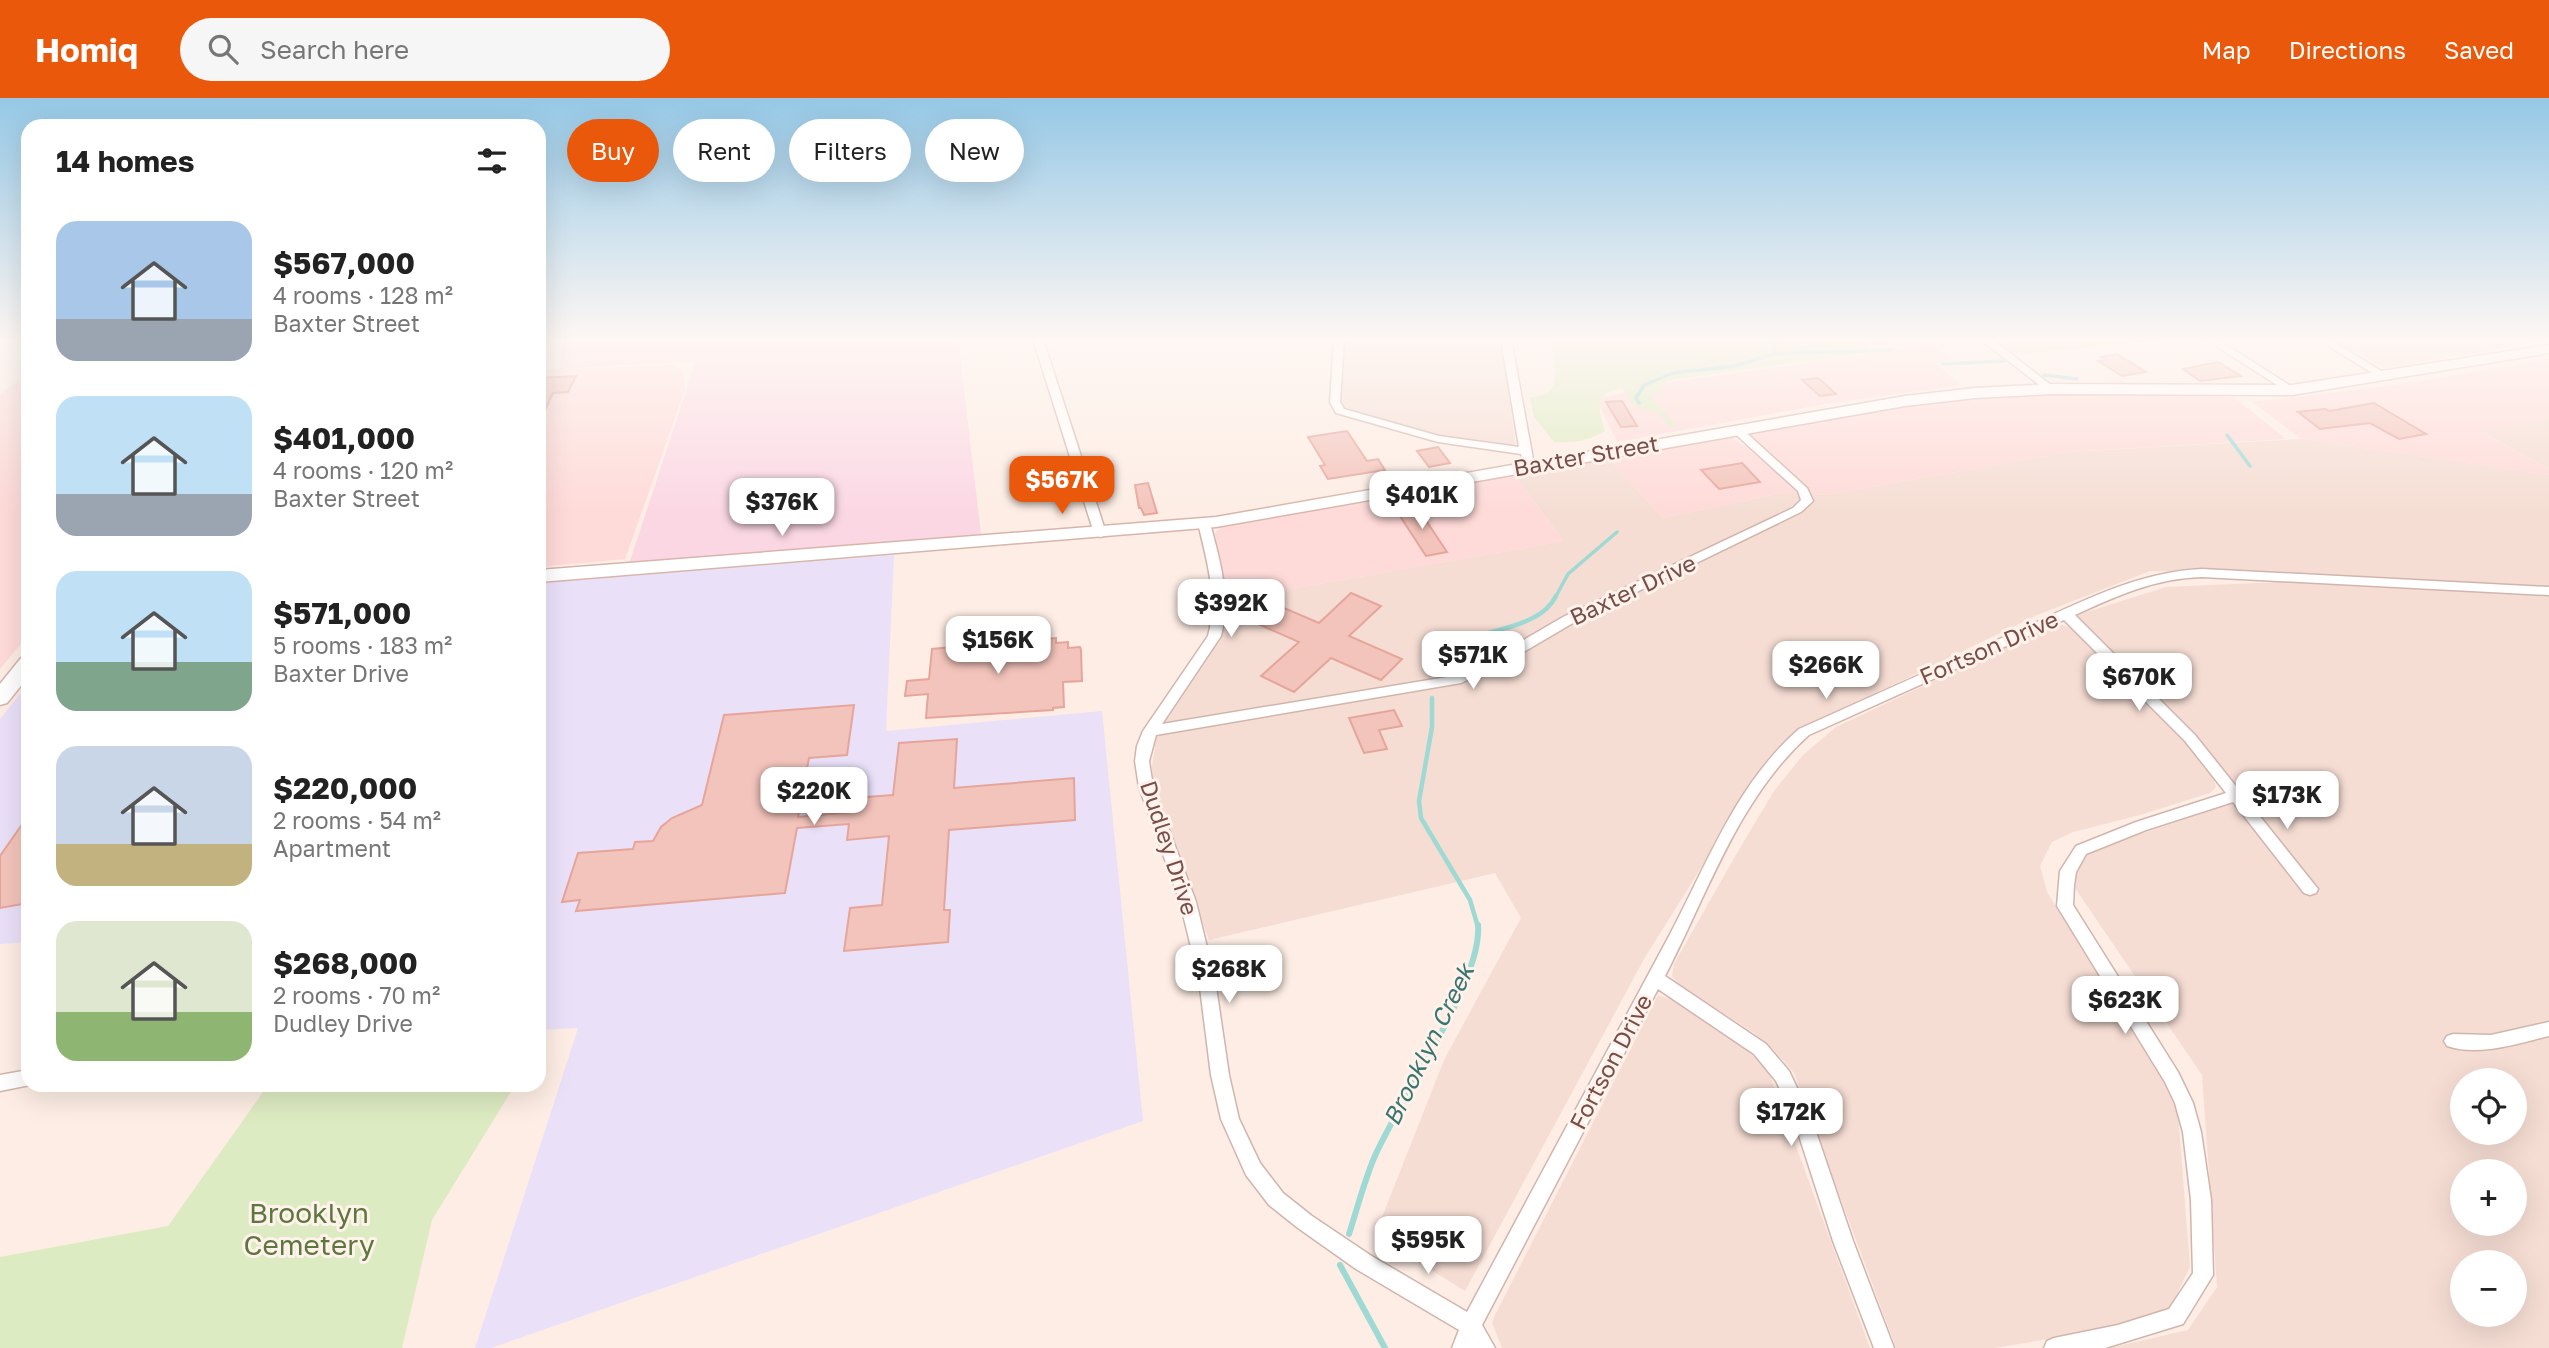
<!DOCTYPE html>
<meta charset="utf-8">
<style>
:root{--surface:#fff;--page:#f6f6f6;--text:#222;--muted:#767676;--accent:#ea580c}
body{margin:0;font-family:"Golos Text",sans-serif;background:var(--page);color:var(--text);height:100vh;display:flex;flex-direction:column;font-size:26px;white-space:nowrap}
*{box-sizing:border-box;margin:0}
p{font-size:23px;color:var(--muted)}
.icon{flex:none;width:38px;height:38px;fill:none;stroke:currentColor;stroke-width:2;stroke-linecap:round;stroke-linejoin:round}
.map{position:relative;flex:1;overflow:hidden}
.panel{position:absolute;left:21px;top:21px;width:525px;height:973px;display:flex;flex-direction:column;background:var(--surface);border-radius:21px;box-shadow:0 7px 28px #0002}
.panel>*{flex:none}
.guide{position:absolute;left:567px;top:21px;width:665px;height:63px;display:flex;gap:14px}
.controls{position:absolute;left:2450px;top:970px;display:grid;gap:14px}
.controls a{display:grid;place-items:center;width:77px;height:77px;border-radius:50%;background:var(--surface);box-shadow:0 7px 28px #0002;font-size:35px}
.price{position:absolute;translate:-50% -60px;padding:0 16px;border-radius:14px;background:#fff;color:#222;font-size:23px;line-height:46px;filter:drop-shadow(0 2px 4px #0008)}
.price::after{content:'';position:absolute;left:50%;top:42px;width:21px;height:16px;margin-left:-10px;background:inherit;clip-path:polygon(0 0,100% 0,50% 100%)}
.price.selected{background:var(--accent);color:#fff}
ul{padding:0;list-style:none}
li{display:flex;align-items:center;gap:21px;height:175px;padding:0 35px}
li span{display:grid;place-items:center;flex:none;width:196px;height:140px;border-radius:21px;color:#555}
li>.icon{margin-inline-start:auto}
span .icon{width:84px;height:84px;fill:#fffc;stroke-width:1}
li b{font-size:30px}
h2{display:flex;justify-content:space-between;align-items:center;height:84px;padding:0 35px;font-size:30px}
.pill{padding:0 24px;border-radius:32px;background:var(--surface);box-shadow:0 7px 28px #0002;font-size:24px;line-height:63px}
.pill.selected{background:var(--accent);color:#fff}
header{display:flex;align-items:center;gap:42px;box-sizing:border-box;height:98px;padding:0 35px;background:var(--accent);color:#fff}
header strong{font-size:33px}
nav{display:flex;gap:38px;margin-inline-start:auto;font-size:24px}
.search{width:490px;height:63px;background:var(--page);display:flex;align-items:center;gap:18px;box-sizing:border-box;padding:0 24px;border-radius:38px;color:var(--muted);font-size:26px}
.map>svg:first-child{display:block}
.residential{fill:#f5ddd3;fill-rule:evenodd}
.commercial{fill:#fedad8}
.education{fill:#eae1f9}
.medical{fill:#fbd7e4}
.green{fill:#ddebc2}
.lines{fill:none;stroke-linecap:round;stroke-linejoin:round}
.stream-far2{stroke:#9ed9d4;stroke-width:3.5}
.stream-far1{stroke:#9ed9d4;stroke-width:4.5}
.stream{stroke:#9ed9d4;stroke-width:6}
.building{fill:#f3c4bb;stroke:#e6a59b;stroke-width:2}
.street-casing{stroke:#d1b5ad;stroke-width:3}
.secondary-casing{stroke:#d7b5ac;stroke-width:3}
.street{fill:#fff;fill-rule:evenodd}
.secondary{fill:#fff;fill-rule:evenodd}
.labels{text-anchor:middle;stroke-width:6;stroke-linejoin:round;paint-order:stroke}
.street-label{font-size:23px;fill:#774e49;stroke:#fff2eb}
.water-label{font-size:24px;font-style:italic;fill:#397570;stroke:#fff2eb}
.near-park-label{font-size:28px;fill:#5d773e;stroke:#fff2eb}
</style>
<header>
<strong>Homiq</strong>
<div class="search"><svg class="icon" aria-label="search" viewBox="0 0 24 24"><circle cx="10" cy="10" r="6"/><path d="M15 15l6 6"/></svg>Search here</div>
<nav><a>Map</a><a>Directions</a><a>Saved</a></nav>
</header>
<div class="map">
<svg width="2549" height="1250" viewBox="0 0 2549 1250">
<rect width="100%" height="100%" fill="#fdede4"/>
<g class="residential">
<polygon points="1343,241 1501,241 1516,350 1445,339 1344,311 1341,306"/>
<polygon points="2331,241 2549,241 2549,242 2385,270"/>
<polygon points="2549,320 2549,371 2478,332"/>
<polygon points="2301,341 2549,377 2549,489 2361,479 2150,473 2037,517 1837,614 1773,655 1644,861 1465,1193 1375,1137 1444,962 1521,820 1495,775 1209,842 1153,692 1152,669 1156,641 1169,608 1223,524 1225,498 1291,491 1564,443 1514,377 1608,361 1663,420 1786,394 1827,397 2069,354"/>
<path d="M2282,484L2549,498V1250H2109L2188,1232L2217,1189L2202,977L2071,784L2083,755L2246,701L2193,635L2077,519V517L2166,489ZM2462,982H2515V1034H2462ZM2462,1073H2515V1125H2462ZM2462,1164H2515V1216H2462Z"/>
<polygon points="2057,525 2071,530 2192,649 2211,673 2216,689 2210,695 2140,717 2073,734 2052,744 2040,768 2047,794 2162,981 2178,1016 2190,1169 2169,1212 2103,1232 1995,1250 1896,1250 1794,975 1773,951 1754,935 1680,887 1672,878 1674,866 1737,755 1774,693 1803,657 1836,629"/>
<polygon points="1658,897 1675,903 1745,950 1768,972 1870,1250 1502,1250 1492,1225 1495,1217"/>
</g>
<g class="commercial">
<polygon points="1934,247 1953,262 1935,265 1961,287 1825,306 1617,344 1596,301 1665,285"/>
<polygon points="2549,261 2549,320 2479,333 2549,371 2549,377 2301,341 2253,304 2397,287"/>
<polygon points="673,267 683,273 685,292 625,461 539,469 539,272"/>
<polygon points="28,275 28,537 0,571 0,296"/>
<polygon points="2112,296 2234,299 2286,341 2069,354 1827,397 1811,396 1749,337 1845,318 1929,305 2028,297"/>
<polygon points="1730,339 1747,349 1799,395 1786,394 1663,420 1608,361"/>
<polygon points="1514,377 1564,443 1291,491 1225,498 1215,435 1220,430"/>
</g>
<g class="education">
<polygon points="894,457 886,633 1102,613 1143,1023 491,1250 475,1250 578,930 539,932 539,485"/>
<polygon points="28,586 28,844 0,846 0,621"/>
</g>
<polygon class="medical" points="564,241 958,241 981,436 629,466 696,263 559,271"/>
<g class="green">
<path d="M1550,241H1865L1870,248L1867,255L1668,282L1660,290V295L1649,297L1677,328L1670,329L1657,314L1634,308L1622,290L1608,294L1600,302V317L1605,333C1588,343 1574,345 1554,344L1534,319L1530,300C1535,298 1542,298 1547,295C1562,286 1552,255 1550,241Z"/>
<polygon points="1996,241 2175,241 2017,257"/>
<polygon points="268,987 515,987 432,1122 402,1250 0,1250 0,1159 168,1128"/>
</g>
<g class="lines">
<g class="stream-far2">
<polyline points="1773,256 1777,241"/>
<polyline points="1943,266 2004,263"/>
<polyline points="2044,277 2077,281"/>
<polyline points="1639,305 1636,300 1644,287 1673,275 1735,268 1773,256 1892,252"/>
<polyline points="2227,337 2250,368"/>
<polyline points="1555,500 1568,476 1617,434"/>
</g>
<g class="stream-far1">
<path d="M1431,577C1437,567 1442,559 1451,552C1481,528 1538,534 1556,498"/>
<polyline points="1432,600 1432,629 1419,703 1421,720 1470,802 1478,829"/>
</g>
<g class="stream">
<path d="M1349,1136C1357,1111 1364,1084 1374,1060C1398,1004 1483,882 1478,827"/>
<polyline points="1340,1167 1385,1250"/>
</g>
</g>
<g class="building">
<polygon points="2117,256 2146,274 2122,278 2098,263 2106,262 2101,259"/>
<polygon points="2218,264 2241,278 2200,283 2183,271"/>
<polygon points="576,278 568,294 553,295 539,325 539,280"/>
<polygon points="1818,280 1825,286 1836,296 1820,298 1802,282"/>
<polygon points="1622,303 1637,328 1621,329 1606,304"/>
<polygon points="2374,305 2426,336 2399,341 2370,325 2320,331 2298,314 2325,311 2330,313"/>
<polygon points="1347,333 1367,363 1378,361 1385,372 1328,381 1320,368 1325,367 1308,339"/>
<polygon points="1438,349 1450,365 1429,369 1417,353"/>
<polygon points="1742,365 1760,384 1719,391 1701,372"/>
<polygon points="1148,385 1157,415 1144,417 1141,410 1139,410 1135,387"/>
<polygon points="1417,409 1447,454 1426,458 1396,412"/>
<polygon points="1351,495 1381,508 1349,538 1402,561 1381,582 1331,560 1294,594 1261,578 1299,544 1249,522 1270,504 1319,525"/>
<polygon points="1044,536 1044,541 1056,540 1056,545 1068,544 1068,550 1080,549 1081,552 1082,583 1063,584 1064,609 1053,610 1053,612 926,620 928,596 905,598 907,583 929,581 932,551 952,549 952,543"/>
<polygon points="854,607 847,657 809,660 798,719 851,714 853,700 893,697 899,645 957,641 954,690 1074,680 1075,722 949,732 944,812 950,812 948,844 844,853 850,810 882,807 889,738 847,742 849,726 797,730 785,795 576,813 580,802 562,804 578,755 633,751 635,744 653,743 661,729 672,720 702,707 724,617"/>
<polygon points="1394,612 1402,628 1379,632 1387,651 1364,655 1349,620"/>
<polygon points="28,718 28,805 0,810 0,758"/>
</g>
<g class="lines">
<g class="street-casing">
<g id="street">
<polygon points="1033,241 1043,241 1106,435 1104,438 1100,439 1094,435"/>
<polygon points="1334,241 1344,241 1340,304 1344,311 1439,338 1519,349 1501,241 1511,241 1533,361 1527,364 1523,363 1521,356 1438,344 1336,315 1330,304"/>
<polygon points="1980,241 1992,241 2056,291 2055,293 2047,293"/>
<polygon points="2205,241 2217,241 2297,292 2292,295 2288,294"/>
<polygon points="2317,241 2329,241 2391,279 2390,281 2382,281"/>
<path d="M1736,328L1740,329L1807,390L1813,403L1801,414L1573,525L1515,559L1461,585L1156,637L1149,663L1153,689L1196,804L1215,882L1229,977L1239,1021L1260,1065L1283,1095L1312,1118L1370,1157L1467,1214C1534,1089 1601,965 1668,840C1707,767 1735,687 1799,631C1870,599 1941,567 2013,535C2073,508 2134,474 2202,471L2549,489V497L2202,479C2156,480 2116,498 2075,517L2195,637L2318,791L2316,795L2310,797L2304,795L2233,704L2146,732L2086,756L2076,774L2074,787L2073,807L2178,974L2193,1005L2201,1034L2211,1102L2213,1177L2183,1226L2105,1250H2044L2047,1243L2054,1240L2118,1227L2169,1211L2193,1175L2191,1102L2183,1034L2175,1005L2165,984L2057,808L2060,773L2076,748L2136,724L2226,695L2185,643L2064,522L1809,637C1739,699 1707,797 1665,878L1766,946L1789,973L1811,1019L1853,1143L1894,1250H1874L1833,1143L1793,1019L1776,983L1754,956L1658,891L1482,1227L1495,1250H1452L1459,1232L1356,1171L1298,1130L1269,1107L1246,1077L1221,1021L1211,977L1199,882L1180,804L1139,689L1135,663L1137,648L1143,633L1208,538C1218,499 1207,463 1198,425L1204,421L1210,425C1220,463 1231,499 1221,538L1162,626L1453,578L1505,553L1563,519L1793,410L1801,402L1798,393L1732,333L1731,331Z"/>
<path d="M2549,924V938C2518,945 2479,959 2447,948L2444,943L2447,938L2453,936L2491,937Z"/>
<polygon points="28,972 28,987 30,987 0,993 0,977"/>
</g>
</g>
<g class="secondary-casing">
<g id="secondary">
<polygon points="2549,247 2549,255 2292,297 2051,296 1975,300 1905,308 1216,429 539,484 539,472 1216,419 1905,298 1975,290 2051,286 2292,287"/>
<polygon points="28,558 28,579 7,605 0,607 0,586 21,560"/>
</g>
</g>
<use href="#street" class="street"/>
<use href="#secondary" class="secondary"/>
</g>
<linearGradient id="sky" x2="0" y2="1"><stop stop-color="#95c8e6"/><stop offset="0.58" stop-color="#fef7f3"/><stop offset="1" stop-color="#fef7f3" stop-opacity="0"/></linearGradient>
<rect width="2549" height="416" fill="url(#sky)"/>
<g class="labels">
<g class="street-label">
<text transform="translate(1586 358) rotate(-10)" y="8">Baxter Street</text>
<text transform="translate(1633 492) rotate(-25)" y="8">Baxter Drive</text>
<text transform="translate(1989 550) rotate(-24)" y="8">Fortson Drive</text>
<text transform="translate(1169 750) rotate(72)" y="8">Dudley Drive</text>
<text transform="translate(1611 964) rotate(-62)" y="8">Fortson Drive</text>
</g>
<g class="water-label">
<text transform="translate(1429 947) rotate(-64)" y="8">Brooklyn Creek</text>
</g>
<g class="near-park-label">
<text x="309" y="1125">Brooklyn<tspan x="309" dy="32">Cemetery</tspan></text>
</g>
</g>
</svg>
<div class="controls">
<a><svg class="icon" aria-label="locate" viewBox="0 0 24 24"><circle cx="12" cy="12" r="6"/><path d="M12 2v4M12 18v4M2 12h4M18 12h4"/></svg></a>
<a>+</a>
<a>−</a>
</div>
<b class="price selected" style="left:1062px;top:418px">$567K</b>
<b class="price" style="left:1422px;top:433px">$401K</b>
<b class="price" style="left:782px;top:440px">$376K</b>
<b class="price" style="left:1231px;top:541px">$392K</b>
<b class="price" style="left:998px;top:578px">$156K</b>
<b class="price" style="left:1473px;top:593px">$571K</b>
<b class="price" style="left:1826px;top:603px">$266K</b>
<b class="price" style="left:2139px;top:615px">$670K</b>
<b class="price" style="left:814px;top:729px">$220K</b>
<b class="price" style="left:2287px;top:733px">$173K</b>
<b class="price" style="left:1229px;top:907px">$268K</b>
<b class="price" style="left:2125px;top:938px">$623K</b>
<b class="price" style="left:1791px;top:1050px">$172K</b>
<b class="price" style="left:1428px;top:1178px">$595K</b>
<div class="guide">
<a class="pill selected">Buy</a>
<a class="pill">Rent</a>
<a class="pill">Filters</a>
<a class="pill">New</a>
</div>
<section class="panel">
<h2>14 homes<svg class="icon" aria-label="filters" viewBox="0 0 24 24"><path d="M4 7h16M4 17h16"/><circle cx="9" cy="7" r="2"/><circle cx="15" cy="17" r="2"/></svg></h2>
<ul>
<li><span style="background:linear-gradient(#a9c7e8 70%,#9aa5b1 0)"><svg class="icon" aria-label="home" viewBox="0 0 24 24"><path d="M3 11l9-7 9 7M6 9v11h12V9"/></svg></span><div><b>$567,000</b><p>4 rooms · 128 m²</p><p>Baxter Street</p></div></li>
<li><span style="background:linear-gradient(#bfe0f5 70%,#9aa5b1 0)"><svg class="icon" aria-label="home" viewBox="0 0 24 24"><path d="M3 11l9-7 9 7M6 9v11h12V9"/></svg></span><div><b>$401,000</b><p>4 rooms · 120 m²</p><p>Baxter Street</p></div></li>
<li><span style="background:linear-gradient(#bfe0f5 65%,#7fa58c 0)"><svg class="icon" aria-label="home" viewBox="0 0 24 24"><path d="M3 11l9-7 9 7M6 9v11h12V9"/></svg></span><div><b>$571,000</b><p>5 rooms · 183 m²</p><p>Baxter Drive</p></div></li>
<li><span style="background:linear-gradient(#c9d6e8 70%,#c2b280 0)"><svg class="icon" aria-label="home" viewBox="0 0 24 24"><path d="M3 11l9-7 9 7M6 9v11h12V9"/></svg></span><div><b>$220,000</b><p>2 rooms · 54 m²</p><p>Apartment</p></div></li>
<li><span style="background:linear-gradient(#dfe7d0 65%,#8fb573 0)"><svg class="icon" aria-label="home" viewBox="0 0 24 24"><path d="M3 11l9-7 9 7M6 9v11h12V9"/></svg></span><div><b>$268,000</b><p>2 rooms · 70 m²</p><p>Dudley Drive</p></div></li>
</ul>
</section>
</div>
